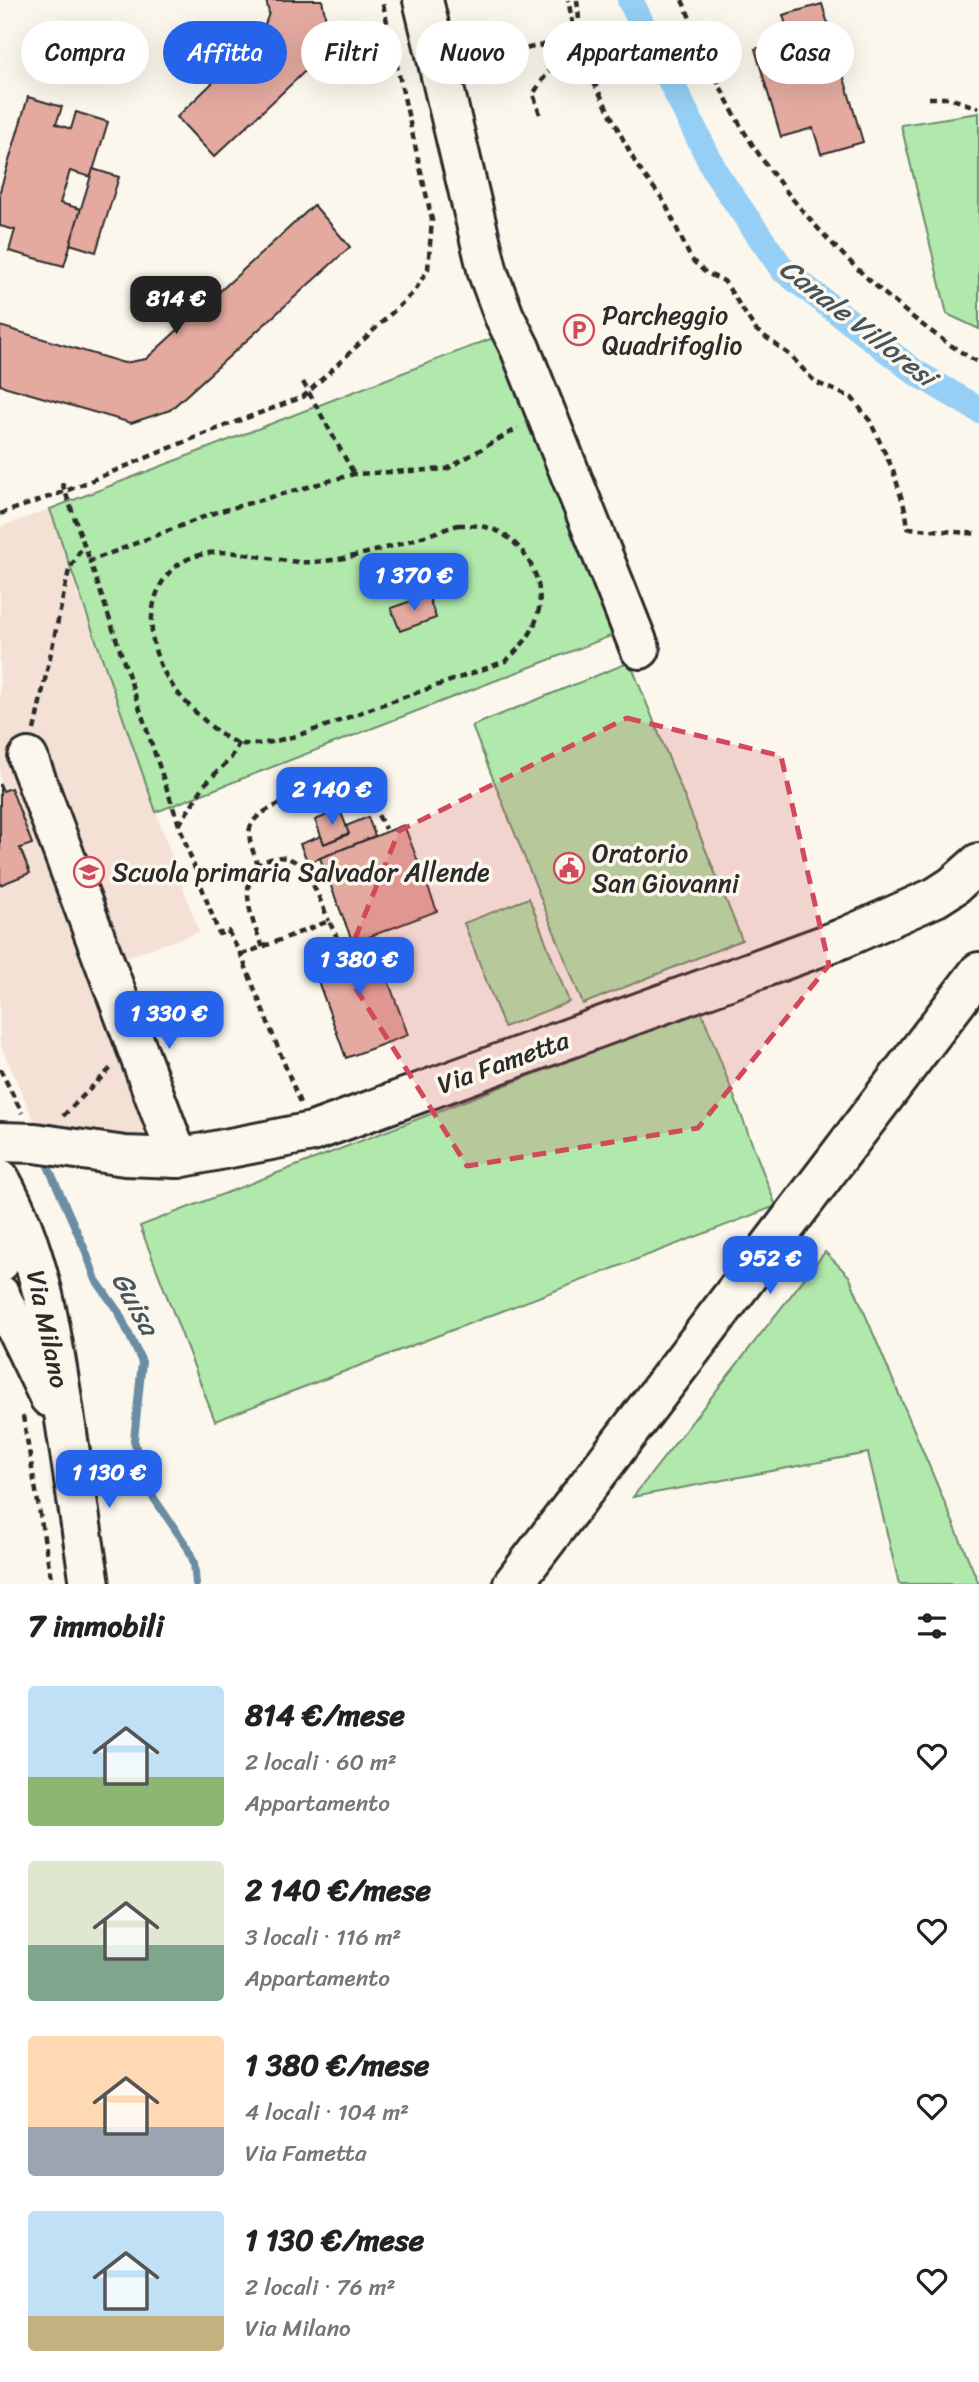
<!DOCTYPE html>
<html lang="it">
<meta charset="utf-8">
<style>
:root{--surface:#fff;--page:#f2f2f2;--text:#222;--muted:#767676;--accent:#2563eb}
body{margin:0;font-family:Sriracha,sans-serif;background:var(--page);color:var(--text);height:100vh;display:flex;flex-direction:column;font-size:26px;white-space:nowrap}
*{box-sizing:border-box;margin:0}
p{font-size:23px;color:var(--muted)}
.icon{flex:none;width:38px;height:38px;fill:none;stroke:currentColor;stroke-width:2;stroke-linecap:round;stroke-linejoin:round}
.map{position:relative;height:1584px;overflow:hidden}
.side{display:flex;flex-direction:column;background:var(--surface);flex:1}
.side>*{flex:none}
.banner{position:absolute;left:21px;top:21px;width:938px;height:63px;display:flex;gap:14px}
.price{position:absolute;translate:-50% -60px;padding:0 16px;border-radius:14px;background:var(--accent);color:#fff;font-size:23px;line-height:46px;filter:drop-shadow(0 2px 4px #0008)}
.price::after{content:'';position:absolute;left:50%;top:42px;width:21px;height:16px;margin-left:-10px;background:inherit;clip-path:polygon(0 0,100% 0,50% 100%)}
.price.active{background:#222;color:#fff}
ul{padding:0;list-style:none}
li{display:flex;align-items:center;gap:21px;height:175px;padding:0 28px}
li span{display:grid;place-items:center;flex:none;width:196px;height:140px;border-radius:7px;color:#555}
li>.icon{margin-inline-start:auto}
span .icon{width:84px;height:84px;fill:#fffc;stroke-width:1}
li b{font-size:30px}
h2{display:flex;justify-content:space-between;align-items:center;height:84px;padding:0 28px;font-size:30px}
.chip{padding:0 24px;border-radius:32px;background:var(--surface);box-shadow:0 7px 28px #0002;font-size:24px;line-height:63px}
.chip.active{background:var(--accent);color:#fff}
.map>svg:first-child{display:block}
.built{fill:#f4e0d5}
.green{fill:#b1e9ac;stroke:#6e8a6c;stroke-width:2}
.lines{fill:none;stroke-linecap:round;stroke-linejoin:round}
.stream{stroke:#6b8da4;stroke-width:8}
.canal{stroke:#95cff5;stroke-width:26}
.building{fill:#e4aaa0;stroke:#2b2b2b;stroke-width:2}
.minor-casing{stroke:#2b2b2b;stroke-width:44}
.path{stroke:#2b2b2b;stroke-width:4.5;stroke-dasharray:7 5;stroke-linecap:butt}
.minor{stroke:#fbf7ec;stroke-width:38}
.marked{fill:#d1495b;fill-opacity:0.2;stroke:#d1495b;stroke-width:5;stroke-dasharray:14 9;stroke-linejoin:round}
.labels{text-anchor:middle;stroke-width:7;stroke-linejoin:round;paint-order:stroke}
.poi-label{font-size:26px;fill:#2b2b2b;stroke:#fbf7ec;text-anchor:start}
.street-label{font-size:26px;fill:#2b2b2b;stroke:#fbf7ec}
.water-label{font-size:28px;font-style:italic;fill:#46545e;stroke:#fbf7ec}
</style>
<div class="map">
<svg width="979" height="1584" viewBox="0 0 979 1584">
<rect width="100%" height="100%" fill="#fbf7ec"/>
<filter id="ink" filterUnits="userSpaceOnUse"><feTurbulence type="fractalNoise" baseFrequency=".0143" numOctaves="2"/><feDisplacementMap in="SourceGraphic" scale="14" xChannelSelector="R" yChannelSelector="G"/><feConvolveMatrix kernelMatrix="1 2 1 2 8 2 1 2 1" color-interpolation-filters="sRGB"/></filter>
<g filter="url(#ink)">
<polygon class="built" points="50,509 69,570 199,932 91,969 155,1139 35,1123 0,1043 0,527"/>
<g class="green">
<polygon points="979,113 979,329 947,314 901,125"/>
<polygon points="498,336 621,632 156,812 50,509"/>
<polygon points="630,662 742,940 583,1004 472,726"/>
<polygon points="529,898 569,1002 504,1027 464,923"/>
<polygon points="701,1010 776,1206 215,1421 140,1226"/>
<polygon points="825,1252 849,1276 979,1584 899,1584 868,1453 633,1497"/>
</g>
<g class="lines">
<polyline class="stream" points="47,1164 86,1252 96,1280 119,1313 142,1362 134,1440 147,1488 188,1548 194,1563 196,1584"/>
<polyline class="canal" points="630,0 717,175 783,270 915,372 979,410"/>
</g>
<g class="building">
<polygon points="266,0 322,0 327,25 320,57 214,157 177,117 261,36 269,13"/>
<polygon points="822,4 863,142 821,154 813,128 781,137 755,49 790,39 783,15"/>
<polygon points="28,97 62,107 56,124 71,129 76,112 108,122 91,177 70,171 60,203 81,209 64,266 9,251 15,230 0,226 0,191"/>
<polygon points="93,169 119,177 96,252 70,244"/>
<polygon points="314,205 350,247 170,410 131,423 0,385 0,326 124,363 146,359"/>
<polygon points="428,595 436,618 400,631 391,608"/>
<polygon points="0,784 3,791 11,788 32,844 20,848 30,873 0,885"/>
<polygon points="340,810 349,833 324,844 315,820"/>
<polygon points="368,817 375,836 308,863 300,844 321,836 324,844 349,834 346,826"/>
<polygon points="404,825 437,911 353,943 320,858"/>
<polygon points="372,936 408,1035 346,1058 310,959"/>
</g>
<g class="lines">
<g class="minor-casing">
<g id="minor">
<polyline points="423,0 488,273 504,316 520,348 640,649"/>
<polyline points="28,758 178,1158"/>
<polyline points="0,1142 35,1143 125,1156 178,1158 312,1132 841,939 936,897 953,886 979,863"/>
<path d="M0,1179C41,1252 53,1339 65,1420C73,1475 82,1529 90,1584"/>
<polyline points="0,1204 2,1241 0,1262"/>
<polyline points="0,1295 49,1397"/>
<polyline points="513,1584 979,972"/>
</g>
</g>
<g class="path">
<polyline points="577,0 582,48 588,71 637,166 664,201 691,259 706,273 724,281 756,330 790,355 815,382 852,398 870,421 893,470 906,513 908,528 979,534"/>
<path d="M682,0C700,40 716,82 738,121C788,209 891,312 979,363"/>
<polyline points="515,51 571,39 574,29 568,0"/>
<polyline points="929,98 949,98 979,108"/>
<polyline points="540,114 533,94 570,40"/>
<polyline points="303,382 354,474"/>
<polyline points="62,483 90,561"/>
<polyline points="0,514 66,491 211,431 303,397 414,292 428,269 432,220 382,0"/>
<path d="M458,525C473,525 487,525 501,533C528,548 547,586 537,617C532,636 519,648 506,661C462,677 419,692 375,707C343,719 270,751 238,743C224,739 213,728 203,719C168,688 144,651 154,603C159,583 169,568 188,559C228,541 273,565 314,562C363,558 412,540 458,525Z"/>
<polyline points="34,730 69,570 84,544"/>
<polyline points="179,825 205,784 231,758 239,743"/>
<path d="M258,866C255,855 247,840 250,828C254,815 268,810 279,804C326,780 361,773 385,829"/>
<path d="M263,947C251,921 232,869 273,858C282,856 291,858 298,864C313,877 321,904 329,921"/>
<polyline points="241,955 329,921 340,944"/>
<polyline points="0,1069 22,1113"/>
<polyline points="300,1103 241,955 228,931 219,934 179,825 90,561 214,513 354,474 447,469 518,428"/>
<polyline points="63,1116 111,1068"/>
<polyline points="23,1416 52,1584"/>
</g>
<use href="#minor" class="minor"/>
</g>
</g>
<path class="marked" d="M627,718L781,756L829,965L698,1128L467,1166L343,968L399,831Z"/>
<defs>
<g id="parking-ring" transform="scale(1.575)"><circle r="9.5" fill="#fbf7ec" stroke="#d1495b" stroke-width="1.5"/><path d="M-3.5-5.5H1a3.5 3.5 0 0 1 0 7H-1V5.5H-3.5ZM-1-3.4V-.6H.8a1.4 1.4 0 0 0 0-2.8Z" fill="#d1495b"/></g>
<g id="civic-ring" transform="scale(1.575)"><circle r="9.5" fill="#fbf7ec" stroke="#d1495b" stroke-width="1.5"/><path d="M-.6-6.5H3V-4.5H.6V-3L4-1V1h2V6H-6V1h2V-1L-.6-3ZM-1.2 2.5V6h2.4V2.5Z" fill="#d1495b"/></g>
<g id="school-ring" transform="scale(1.575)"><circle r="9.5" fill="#fbf7ec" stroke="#d1495b" stroke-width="1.5"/><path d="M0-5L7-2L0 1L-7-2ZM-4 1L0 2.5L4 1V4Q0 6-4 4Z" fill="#d1495b"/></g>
</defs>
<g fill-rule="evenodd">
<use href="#parking-ring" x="579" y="330"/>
<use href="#civic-ring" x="569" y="868"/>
<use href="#school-ring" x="89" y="872"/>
</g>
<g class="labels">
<g class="poi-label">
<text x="602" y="324">Parcheggio<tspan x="602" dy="30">Quadrifoglio</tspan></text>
<text x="592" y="862">Oratorio<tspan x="592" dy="30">San Giovanni</tspan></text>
<text x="112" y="881">Scuola primaria Salvador Allende</text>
</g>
<g class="street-label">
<text transform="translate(503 1062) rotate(-20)" y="9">Via Fametta</text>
<text transform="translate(48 1329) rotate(78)" y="9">Via Milano</text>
</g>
<g class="water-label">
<text transform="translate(858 322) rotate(38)" y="10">Canale Villoresi</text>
<text transform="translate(136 1303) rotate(61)" y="10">Guisa</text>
</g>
</g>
</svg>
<b class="price active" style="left:176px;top:336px">814 €</b>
<b class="price" style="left:414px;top:613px">1 370 €</b>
<b class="price" style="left:332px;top:827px">2 140 €</b>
<b class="price" style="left:359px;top:997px">1 380 €</b>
<b class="price" style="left:169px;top:1051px">1 330 €</b>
<b class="price" style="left:770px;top:1296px">952 €</b>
<b class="price" style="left:109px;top:1510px">1 130 €</b>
<div class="banner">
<a class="chip">Compra</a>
<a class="chip active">Affitta</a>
<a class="chip">Filtri</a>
<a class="chip">Nuovo</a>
<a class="chip">Appartamento</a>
<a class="chip">Casa</a>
</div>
</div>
<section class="side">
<h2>7 immobili<svg class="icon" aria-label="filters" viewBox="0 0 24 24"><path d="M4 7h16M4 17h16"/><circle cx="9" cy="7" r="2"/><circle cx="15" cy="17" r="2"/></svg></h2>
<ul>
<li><span style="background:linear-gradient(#bfe0f5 65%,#8fb573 0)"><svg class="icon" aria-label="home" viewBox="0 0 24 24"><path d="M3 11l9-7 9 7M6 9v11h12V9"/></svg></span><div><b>814 €/mese</b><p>2 locali · 60 m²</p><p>Appartamento</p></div><svg class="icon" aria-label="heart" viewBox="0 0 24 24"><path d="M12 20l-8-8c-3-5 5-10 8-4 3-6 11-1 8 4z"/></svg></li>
<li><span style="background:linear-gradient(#dfe7d0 60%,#7fa58c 0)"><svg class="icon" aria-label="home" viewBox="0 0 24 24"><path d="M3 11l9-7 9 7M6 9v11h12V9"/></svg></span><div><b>2 140 €/mese</b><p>3 locali · 116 m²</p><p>Appartamento</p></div><svg class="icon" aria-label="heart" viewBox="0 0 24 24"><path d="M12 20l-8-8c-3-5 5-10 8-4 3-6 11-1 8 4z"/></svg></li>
<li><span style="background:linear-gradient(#ffd9b3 65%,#9aa5b1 0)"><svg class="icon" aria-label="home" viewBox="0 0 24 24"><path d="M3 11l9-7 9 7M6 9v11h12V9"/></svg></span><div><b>1 380 €/mese</b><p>4 locali · 104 m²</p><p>Via Fametta</p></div><svg class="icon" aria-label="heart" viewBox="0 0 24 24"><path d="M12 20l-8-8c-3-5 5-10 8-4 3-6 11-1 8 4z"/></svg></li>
<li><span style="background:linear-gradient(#bfe0f5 75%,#c2b280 0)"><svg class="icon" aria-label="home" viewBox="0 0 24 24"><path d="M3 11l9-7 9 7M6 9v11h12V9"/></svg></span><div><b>1 130 €/mese</b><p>2 locali · 76 m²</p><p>Via Milano</p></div><svg class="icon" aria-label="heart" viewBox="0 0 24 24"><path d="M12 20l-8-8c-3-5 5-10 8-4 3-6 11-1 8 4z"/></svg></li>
</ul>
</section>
